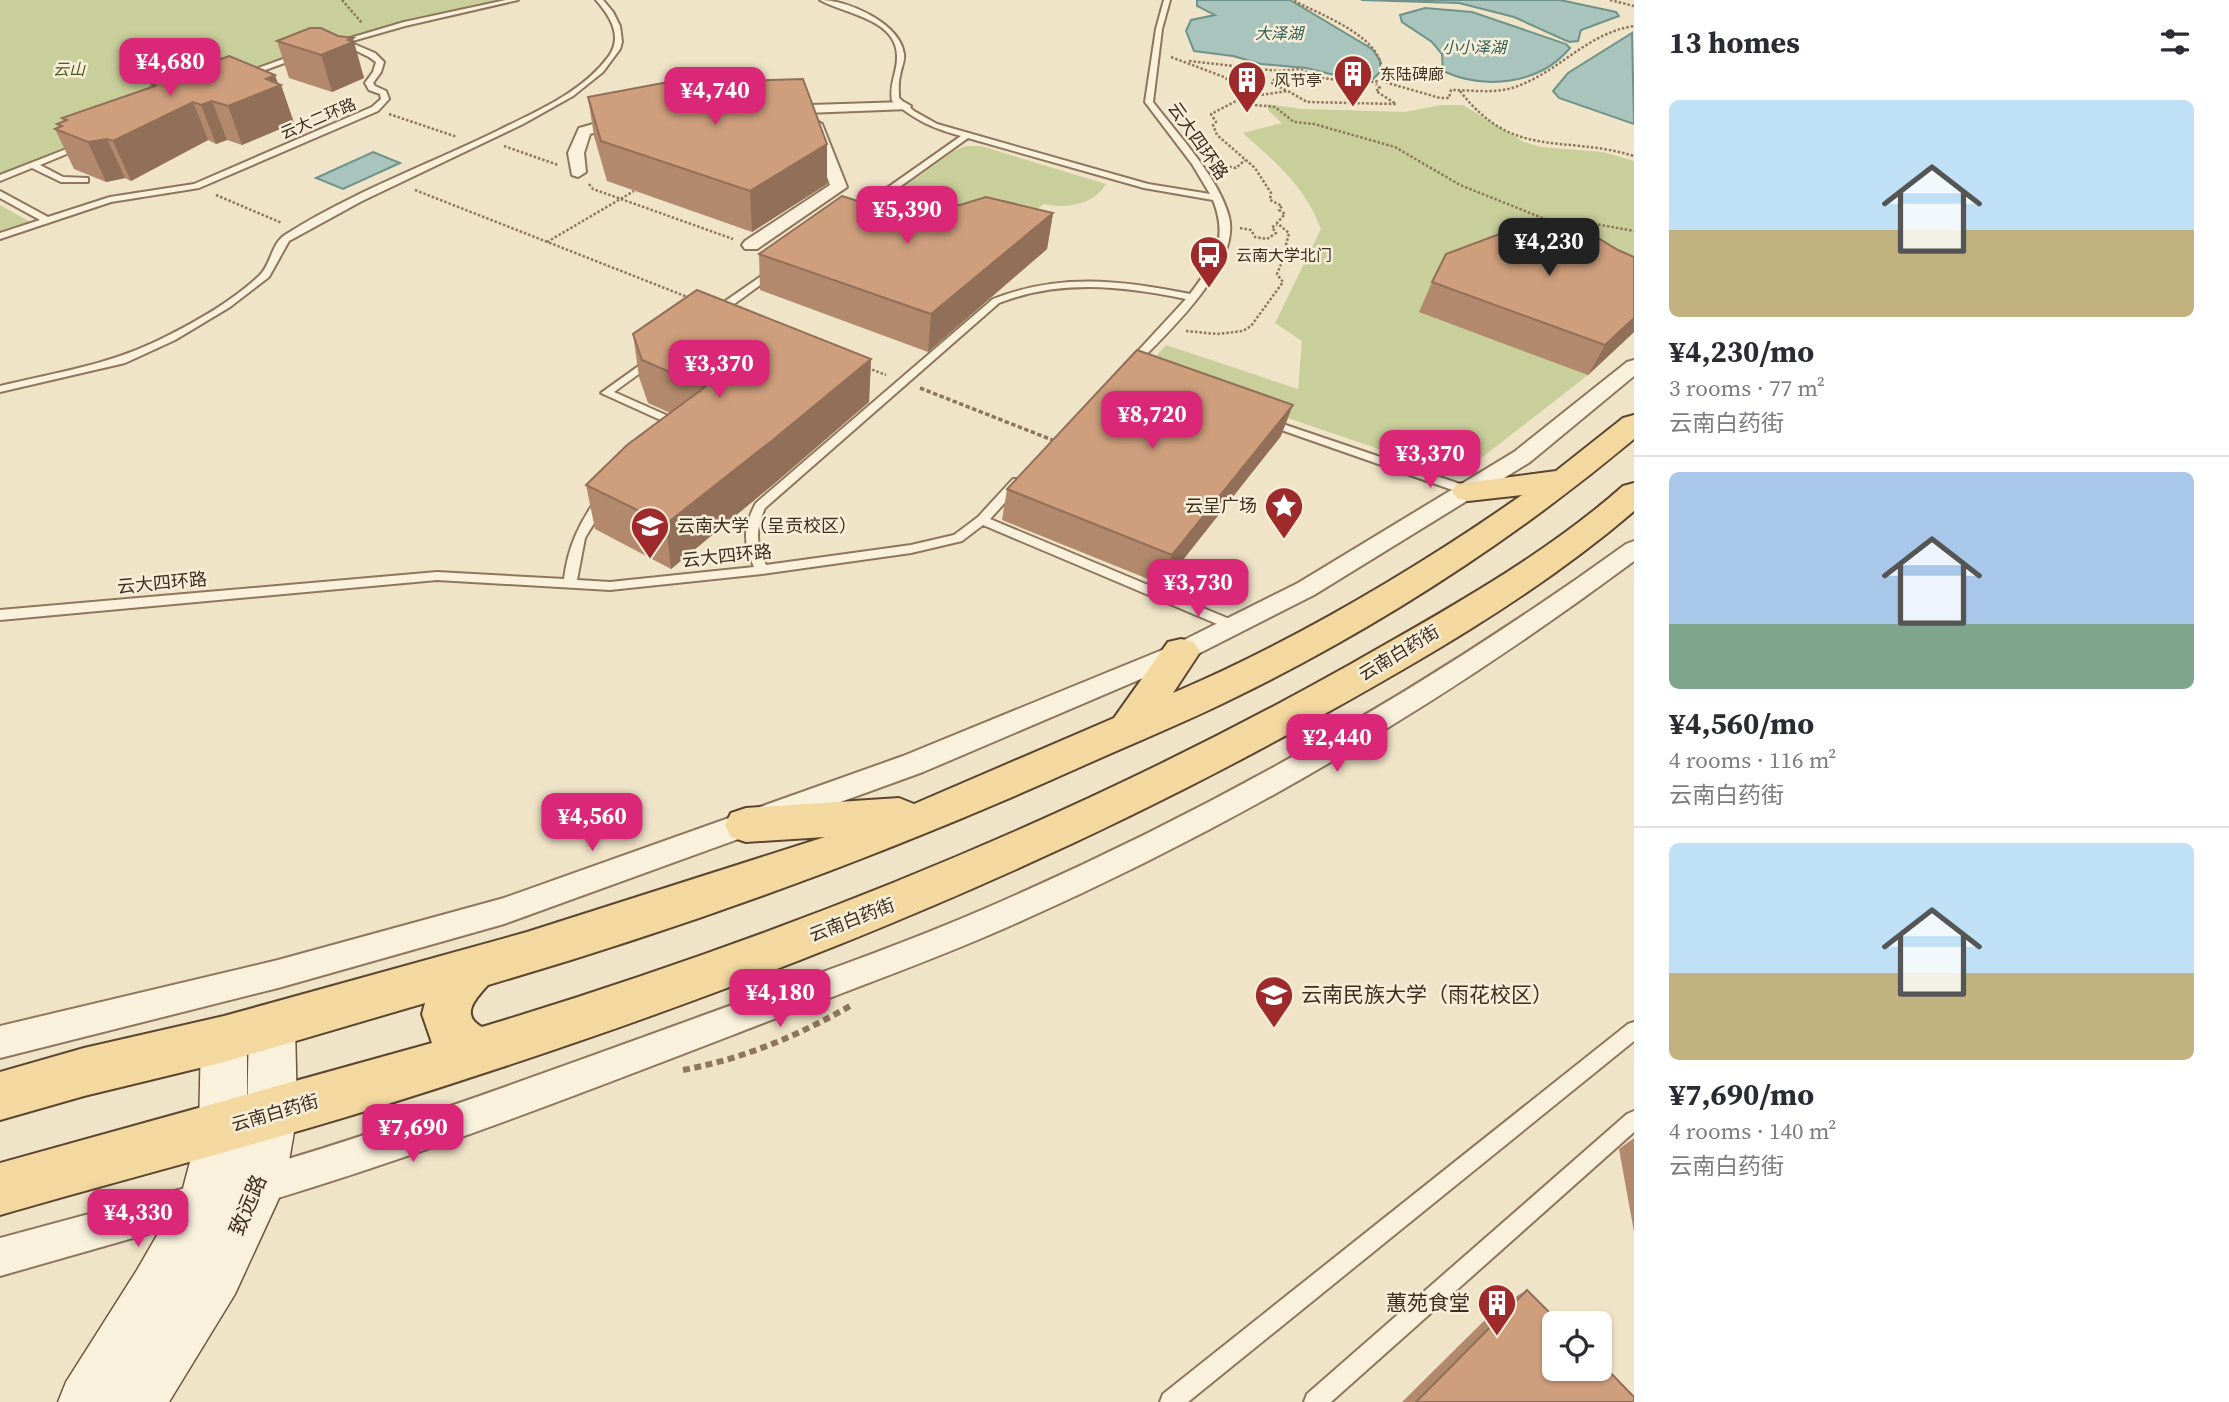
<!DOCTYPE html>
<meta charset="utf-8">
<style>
:root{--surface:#fff;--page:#f7f7f7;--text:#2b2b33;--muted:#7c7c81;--line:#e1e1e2;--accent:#db2777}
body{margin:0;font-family:"Source Serif 4","Noto Sans SC",serif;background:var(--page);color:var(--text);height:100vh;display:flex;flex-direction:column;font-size:26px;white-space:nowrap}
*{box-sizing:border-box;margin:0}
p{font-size:23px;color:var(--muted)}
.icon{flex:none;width:38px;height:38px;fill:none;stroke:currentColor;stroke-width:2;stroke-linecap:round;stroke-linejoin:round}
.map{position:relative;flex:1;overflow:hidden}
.details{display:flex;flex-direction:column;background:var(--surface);width:595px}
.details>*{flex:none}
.controls{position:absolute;left:1542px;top:1311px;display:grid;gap:14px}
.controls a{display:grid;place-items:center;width:70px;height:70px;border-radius:10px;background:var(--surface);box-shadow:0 2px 5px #0004;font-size:35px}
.price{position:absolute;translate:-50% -60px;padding:0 16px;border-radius:14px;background:var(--accent);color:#fff;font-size:23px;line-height:46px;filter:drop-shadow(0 2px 4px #0008)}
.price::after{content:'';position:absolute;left:50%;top:42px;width:21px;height:16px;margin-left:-10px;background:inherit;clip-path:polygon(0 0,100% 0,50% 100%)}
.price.selected{background:#222;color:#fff}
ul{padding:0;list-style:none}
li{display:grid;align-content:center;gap:14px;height:371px;padding:0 35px}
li+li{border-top:2px solid var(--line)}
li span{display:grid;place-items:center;height:217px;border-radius:10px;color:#555}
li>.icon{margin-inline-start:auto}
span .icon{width:126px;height:126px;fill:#fffc;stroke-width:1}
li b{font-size:30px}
h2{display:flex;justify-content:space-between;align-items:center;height:84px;padding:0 35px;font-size:30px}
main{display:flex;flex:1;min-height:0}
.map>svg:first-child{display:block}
.green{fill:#c9cf9b}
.water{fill:#a9c4bc;stroke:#6f938a;stroke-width:2}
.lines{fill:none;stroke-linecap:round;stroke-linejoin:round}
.lane-casing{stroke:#8d765c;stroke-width:4}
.street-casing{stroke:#8d765c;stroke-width:4}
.secondary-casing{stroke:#6f573f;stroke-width:3}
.primary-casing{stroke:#5b4430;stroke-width:4}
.path-far2{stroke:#8d765c;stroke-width:2.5;stroke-dasharray:2.5 2;stroke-linecap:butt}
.path-far1{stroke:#8d765c;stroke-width:3.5;stroke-dasharray:4.5 2.5;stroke-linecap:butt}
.path{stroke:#8d765c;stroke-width:6;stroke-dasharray:7 4.5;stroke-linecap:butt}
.lane{fill:#faf1dc;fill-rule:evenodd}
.street{fill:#faf1dc;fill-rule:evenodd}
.secondary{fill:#faf1dc;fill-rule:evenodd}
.primary{fill:#f3d9a0;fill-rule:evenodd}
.wall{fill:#b2896c}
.shaded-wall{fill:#916f58}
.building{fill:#cf9f7d;stroke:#916f58;stroke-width:2}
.labels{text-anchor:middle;stroke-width:5;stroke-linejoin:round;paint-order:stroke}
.far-water-label{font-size:16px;font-style:italic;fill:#2f5d5a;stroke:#f7eed8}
.far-park-label{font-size:16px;font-style:italic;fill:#4d5a26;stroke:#f7eed8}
.far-poi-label{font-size:16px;fill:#3d2e20;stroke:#f7eed8;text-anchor:start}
.far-street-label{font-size:16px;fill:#3d2e20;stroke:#f7eed8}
.street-label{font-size:18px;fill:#3d2e20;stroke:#f7eed8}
.poi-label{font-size:18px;fill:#3d2e20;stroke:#f7eed8;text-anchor:end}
.near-poi-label{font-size:21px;fill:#3d2e20;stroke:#f7eed8;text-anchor:start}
.near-street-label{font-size:21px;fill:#3d2e20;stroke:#f7eed8}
</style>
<main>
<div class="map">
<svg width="1634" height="1402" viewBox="0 0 1634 1402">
<rect width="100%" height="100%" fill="#f0e4c8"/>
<g class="green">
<polygon points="0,0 502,0 412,18 132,106 94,136 0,173"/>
<path d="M1267,104L1302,109L1405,112L1441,105H1463L1524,142L1541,147L1603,152L1634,161V293L1588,375L1458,476L1153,372L1149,364L1166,345L1298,389L1302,341L1275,323L1321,229C1304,185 1277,164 1243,133L1282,123L1269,111Z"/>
<path d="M966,146H981L1106,184C1094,205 1065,209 1044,204L1032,213L842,232L954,151Z"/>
<polygon points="0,205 32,223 0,233"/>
</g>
<g class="water">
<polygon points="1197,0 1290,0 1372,49 1380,60 1380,72 1372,80 1351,79 1306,68 1261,64 1233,56 1194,51 1186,31 1191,20 1215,15 1197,6"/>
<polygon points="1361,0 1560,0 1616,12 1619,16 1581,30 1578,41 1569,42 1514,17 1459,3"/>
<path d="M1425,8L1472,12L1566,44L1570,48C1539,85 1484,90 1443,71L1442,54L1432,42L1402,22L1400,15Z"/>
<polygon points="1632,33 1634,124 1559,98 1553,91 1568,73"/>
<polygon points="373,152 400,163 343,189 316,178"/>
</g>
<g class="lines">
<g class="lane-casing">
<g id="lane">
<polygon points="506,0 518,0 405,26 349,42 375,53 384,62 381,72 373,83 375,86 386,91 389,99 378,111 199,188 111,202 0,239 0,233 40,220 0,198 0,191 48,217 110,197 194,184 372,107 381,99 380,94 369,90 365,83 373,72 376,62 369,57 340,43 340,41 404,22"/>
<path d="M596,0H603L613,12L620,26L622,42L620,49L603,72L573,96L523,124L362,201L289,241L269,277L230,307L175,340L125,363L0,392V386C58,372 114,364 167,336C199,320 234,300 260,275C271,264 272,243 285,235C350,193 430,164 499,130C537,111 583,92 609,56C623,36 610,16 596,0Z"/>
<path d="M820,0C848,0 900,23 904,54C905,62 901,68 900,76C898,83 899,91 899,98L914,111L937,124L1148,184L1210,194L1192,164L1145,102L1156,29L1164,0H1170L1162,29L1153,102C1178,135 1219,178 1229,217C1241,266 1165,335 1135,366L1131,367L1126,364L1186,299C1122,286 1061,279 999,303L765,508C755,530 756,544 766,565L911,545L954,535L978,517L1013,479H1021V485L990,519L1239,623L1241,626L1239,629H1229L983,525L962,541L911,553L762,574L610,590L437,580L0,620V610L437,572L564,579C568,547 579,523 598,497L602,496L608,500L585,538L577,580L610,582L754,567C743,542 743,527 756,503L993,299C1060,273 1120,280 1190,294C1214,262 1229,240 1213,200L1144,188L968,138L859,216H853V212L961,136C932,128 915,120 892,101C889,84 897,73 897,58C899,19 844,14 820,0Z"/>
<polygon points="297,54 304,56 246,77 239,75"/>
<polygon points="79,144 86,146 40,165 63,177 88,178 88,182 61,182 32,168 0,181 0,175"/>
<polygon points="773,268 781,270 719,315 711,315 711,311"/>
<polygon points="654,355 659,358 658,360 614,392 684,423 684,427 676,427 601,393"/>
<polygon points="1268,419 1472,488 1474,491 1468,495 1464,494 1264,424 1264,420"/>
<polygon points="1634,1022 1634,1041 1188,1402 1160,1402 1163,1394 1628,1024"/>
<polygon points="1634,1111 1634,1132 1331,1402 1304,1402 1307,1394 1627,1114"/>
</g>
</g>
<g class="street-casing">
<g id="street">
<polygon points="904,102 911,106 909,109 780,114 773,110 780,106"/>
<polygon points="626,115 633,119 631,122 590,134 584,153 586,172 578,177 572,175 568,153 579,128"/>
<polygon points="815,120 822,124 847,187 757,249 745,249 742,245 745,241 830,185 808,124"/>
<polygon points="1634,360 1634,376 1530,462 1314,595 1190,658 923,772 504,924 278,988 0,1058 0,1026 278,960 504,898 903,756 1172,646 1298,583 1514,452 1627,362"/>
<path d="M1634,541V561C1438,707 1227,831 1003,929C914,968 821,1000 730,1036C572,1097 414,1158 251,1206L238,1201L233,1188L238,1175L251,1170C395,1128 536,1076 677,1025C780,987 884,952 984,909C1211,811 1425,689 1626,544Z"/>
<polygon points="204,1183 217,1188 222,1201 217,1214 0,1276 0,1238"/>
</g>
</g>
<g class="secondary-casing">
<polygon id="secondary" points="272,1004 288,1010 295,1025 297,1114 285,1185 235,1294 169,1402 58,1402 66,1382 137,1270 182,1192 199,1128 201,1039 208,1024 224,1017 240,1024 247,1039 247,1122 249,1025 256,1010"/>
</g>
<g class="primary-casing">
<path id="primary" d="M1634,415V439C1512,541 1379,627 1236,697C1184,723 1131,744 1078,768C887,854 690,926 488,985C475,999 460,1015 482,1027C783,936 1077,818 1351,664C1444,611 1543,557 1623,486L1634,483V511C1533,598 1411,666 1294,731C1003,891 690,1010 372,1109C249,1147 124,1179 0,1215V1163L432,1043L422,1014L425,1003L224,1062L84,1096L0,1120V1072L84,1048L224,1016L527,932L825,837L746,842L731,837L725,825L731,813L746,808L899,798L914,804L921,801L1114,718L1168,642L1181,639L1194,642L1200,652L1173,693C1296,640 1413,571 1522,495L1468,501L1457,498L1452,491L1457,484L1556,471L1623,418Z"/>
</g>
<g class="path-far2">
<polyline points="342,0 362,23"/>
<polyline points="1610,0 1634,6"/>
<polyline points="1171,57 1224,77 1231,82 1229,86 1260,95 1288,91 1307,102 1396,104 1376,91 1380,88 1376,84"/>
<path d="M1189,61L1279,71L1299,69L1323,78L1359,83L1381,81C1391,38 1323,17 1293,0"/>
<polyline points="1279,71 1272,83 1287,91"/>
<path d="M1381,81L1440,98H1449L1451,90C1472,90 1495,94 1515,87C1559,72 1587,33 1634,26"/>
<polyline points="1231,82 1262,69"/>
<path d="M1460,91C1514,161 1563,134 1634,156"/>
<polyline points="1246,104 1275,107 1294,122 1314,124 1395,147 1460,185 1545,219 1579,221 1634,231"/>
<polyline points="389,114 457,137"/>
<polyline points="504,146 558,165"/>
<polyline points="1216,164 1236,168 1245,160"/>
<polyline points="589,184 593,189 733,239"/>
<polyline points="415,190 690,298"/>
<polyline points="216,195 282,223"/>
<polyline points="1240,228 1251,230 1255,237 1267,239 1276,233 1272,227 1277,225"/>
<polyline points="547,242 634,191"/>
<polyline points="1186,331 1217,334 1243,331 1251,326 1283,282 1277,274 1284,257 1283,251 1289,248 1286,245 1289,233 1277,223 1285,214 1279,210 1282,206 1270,200 1271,193 1255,168 1217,135 1213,125 1216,122 1211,114 1240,99 1241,91"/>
<polyline points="868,368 886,375"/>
</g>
<polyline class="path-far1" points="920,388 1055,441"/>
<path class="path" d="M683,1070C742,1059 798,1036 850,1006"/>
<use href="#lane" class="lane"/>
<use href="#street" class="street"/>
<use href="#secondary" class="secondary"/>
<use href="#primary" class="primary"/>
</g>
<g class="wall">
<polygon points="321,28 363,75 364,78 332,92 289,78 277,41"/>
<polygon points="152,76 278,84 281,85 294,123 242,145 227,140 216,144 208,140 131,181 125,178 106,182 74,169 55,129 59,128 57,124 64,121 62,118 153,87 152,85 155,83"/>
<polygon points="588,97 827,144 827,184 752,232 607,181 594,136"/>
<polygon points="876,207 1053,213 1047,249 928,352 760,290 759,254"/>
<polygon points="1432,282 1634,332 1588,375 1419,312"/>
<polygon points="633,334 871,359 869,402 775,483 671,569 595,529 586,485 670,413 648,403 639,377"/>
<polygon points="1281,436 1163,585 1002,520 1007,489"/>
<polygon points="1634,1138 1634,1232 1619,1149"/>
<polygon points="1527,1290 1634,1402 1402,1402 1497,1308"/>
</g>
<g class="shaded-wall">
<polygon points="353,38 364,78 332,92 321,55"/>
<polygon points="275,75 279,86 281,85 294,123 242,145 228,106 266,79"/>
<polygon points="212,101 227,140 216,144 201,105"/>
<polygon points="193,102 208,140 131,181 113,141"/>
<polygon points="107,139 125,178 106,182 88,142"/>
<polygon points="827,144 827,184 752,232 750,191"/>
<polygon points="1053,213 1047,249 928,352 931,314"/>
<polygon points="1634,318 1634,332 1588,375 1605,345"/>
<polygon points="871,359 869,402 775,483 671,569 666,524"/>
<polygon points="1293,405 1281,436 1163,585 1172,555"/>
</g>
<g class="building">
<polygon points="310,28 321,28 338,36 353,38 348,40 353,42 321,55 277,41"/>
<polygon points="229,56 275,75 266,79 281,85 228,106 212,101 201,105 193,102 113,141 107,139 88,142 55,129 62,126 57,124 67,120 62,118 155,86 152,85 163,80 152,76 202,58 213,62"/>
<polygon points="803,79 827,144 750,191 601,141 588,97 663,83"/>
<polygon points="842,196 876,207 893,202 960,205 986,197 1053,213 931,314 759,254"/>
<polygon points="1529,223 1574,228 1593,235 1618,250 1634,257 1634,318 1605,345 1432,282 1446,254"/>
<polygon points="697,290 871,359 774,439 666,524 586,485 627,445 705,387 642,360 633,334"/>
<polygon points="1137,350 1293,405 1172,555 1007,489"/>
<polygon points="1527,1290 1560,1323 1554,1323 1554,1368 1600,1368 1600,1362 1634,1397 1634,1402 1416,1402"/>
</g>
<defs>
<g id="building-pin" transform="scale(2.0125)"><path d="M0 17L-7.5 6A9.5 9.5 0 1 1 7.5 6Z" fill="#9e2a2b" stroke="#f7eed8"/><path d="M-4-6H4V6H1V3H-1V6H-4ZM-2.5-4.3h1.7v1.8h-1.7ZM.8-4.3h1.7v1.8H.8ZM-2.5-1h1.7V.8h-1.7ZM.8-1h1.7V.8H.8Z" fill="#fff"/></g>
<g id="bus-pin" transform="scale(2.0125)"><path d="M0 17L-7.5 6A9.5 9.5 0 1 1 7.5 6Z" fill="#9e2a2b" stroke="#f7eed8"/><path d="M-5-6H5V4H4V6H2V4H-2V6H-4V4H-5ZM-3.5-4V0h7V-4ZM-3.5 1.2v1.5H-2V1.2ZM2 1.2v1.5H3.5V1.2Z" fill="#fff"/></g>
<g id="sight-pin" transform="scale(2.0125)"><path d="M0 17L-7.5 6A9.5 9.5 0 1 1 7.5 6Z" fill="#9e2a2b" stroke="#f7eed8"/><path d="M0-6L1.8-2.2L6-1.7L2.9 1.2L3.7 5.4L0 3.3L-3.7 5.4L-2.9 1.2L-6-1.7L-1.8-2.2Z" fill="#fff"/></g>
<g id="university-pin" transform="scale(2.0125)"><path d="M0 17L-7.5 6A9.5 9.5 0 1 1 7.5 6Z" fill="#9e2a2b" stroke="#f7eed8"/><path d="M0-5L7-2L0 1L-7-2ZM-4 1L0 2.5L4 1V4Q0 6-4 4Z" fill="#fff"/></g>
</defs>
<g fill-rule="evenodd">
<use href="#building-pin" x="1353" y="74"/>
<use href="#building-pin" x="1247" y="80"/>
<use href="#bus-pin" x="1209" y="255"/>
<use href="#sight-pin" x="1284" y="506"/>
<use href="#university-pin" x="650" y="526"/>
<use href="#university-pin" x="1274" y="995"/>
<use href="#building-pin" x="1497" y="1303"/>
</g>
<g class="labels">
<g class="far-water-label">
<text x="1279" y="39">大泽湖</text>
<text x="1474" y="53">小小泽湖</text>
</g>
<g class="far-park-label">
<text x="69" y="75">云山</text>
</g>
<g class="far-poi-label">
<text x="1380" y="80">东陆碑廊</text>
<text x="1274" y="86">风节亭</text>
<text x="1236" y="261">云南大学北门</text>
</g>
<g class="far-street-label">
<text transform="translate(318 118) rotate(-23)" y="6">云大二环路</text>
</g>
<g class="street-label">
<text transform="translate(1198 141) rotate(55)" y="6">云大四环路</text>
<text transform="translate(727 556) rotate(-6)" y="6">云大四环路</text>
<text transform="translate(162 583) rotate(-5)" y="6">云大四环路</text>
<text transform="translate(1399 653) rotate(-31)" y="6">云南白药街</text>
<text transform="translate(852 920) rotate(-21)" y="6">云南白药街</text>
<text transform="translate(275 1113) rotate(-16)" y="6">云南白药街</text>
</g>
<g class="poi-label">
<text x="1257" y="512">云呈广场</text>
<text x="677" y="532" text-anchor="start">云南大学（呈贡校区）</text>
</g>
<g class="near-poi-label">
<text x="1301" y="1002">云南民族大学（雨花校区）</text>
<text x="1470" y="1310" text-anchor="end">蕙苑食堂</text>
</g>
<g class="near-street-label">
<text transform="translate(248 1205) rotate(-67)" y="7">致远路</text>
</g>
</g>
</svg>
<div class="controls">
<a><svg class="icon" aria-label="locate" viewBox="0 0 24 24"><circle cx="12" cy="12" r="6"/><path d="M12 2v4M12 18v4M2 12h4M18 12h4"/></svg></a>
</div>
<b class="price" style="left:170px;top:98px">¥4,680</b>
<b class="price" style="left:715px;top:127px">¥4,740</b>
<b class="price" style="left:907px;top:246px">¥5,390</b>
<b class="price selected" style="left:1549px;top:278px">¥4,230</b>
<b class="price" style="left:719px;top:400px">¥3,370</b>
<b class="price" style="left:1152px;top:451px">¥8,720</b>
<b class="price" style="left:1430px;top:490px">¥3,370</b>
<b class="price" style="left:1198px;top:619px">¥3,730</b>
<b class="price" style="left:1337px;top:774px">¥2,440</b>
<b class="price" style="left:592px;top:853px">¥4,560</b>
<b class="price" style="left:780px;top:1029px">¥4,180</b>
<b class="price" style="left:413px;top:1164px">¥7,690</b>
<b class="price" style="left:138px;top:1249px">¥4,330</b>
</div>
<section class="details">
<h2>13 homes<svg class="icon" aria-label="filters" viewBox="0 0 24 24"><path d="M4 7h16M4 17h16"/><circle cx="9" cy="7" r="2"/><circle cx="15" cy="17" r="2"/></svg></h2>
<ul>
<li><span style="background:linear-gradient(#bfe0f5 60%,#c2b280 0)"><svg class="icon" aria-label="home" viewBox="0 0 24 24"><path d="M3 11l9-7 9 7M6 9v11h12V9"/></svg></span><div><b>¥4,230/mo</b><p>3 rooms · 77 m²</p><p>云南白药街</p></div></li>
<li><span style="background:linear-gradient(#a9c7e8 70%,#7fa58c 0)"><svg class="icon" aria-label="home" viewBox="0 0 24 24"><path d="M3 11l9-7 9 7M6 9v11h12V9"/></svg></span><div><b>¥4,560/mo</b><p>4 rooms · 116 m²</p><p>云南白药街</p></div></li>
<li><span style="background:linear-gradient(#bfe0f5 60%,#c2b280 0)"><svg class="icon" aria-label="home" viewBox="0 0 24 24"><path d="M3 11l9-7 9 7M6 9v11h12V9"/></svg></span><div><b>¥7,690/mo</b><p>4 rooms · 140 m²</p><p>云南白药街</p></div></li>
</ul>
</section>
</main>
